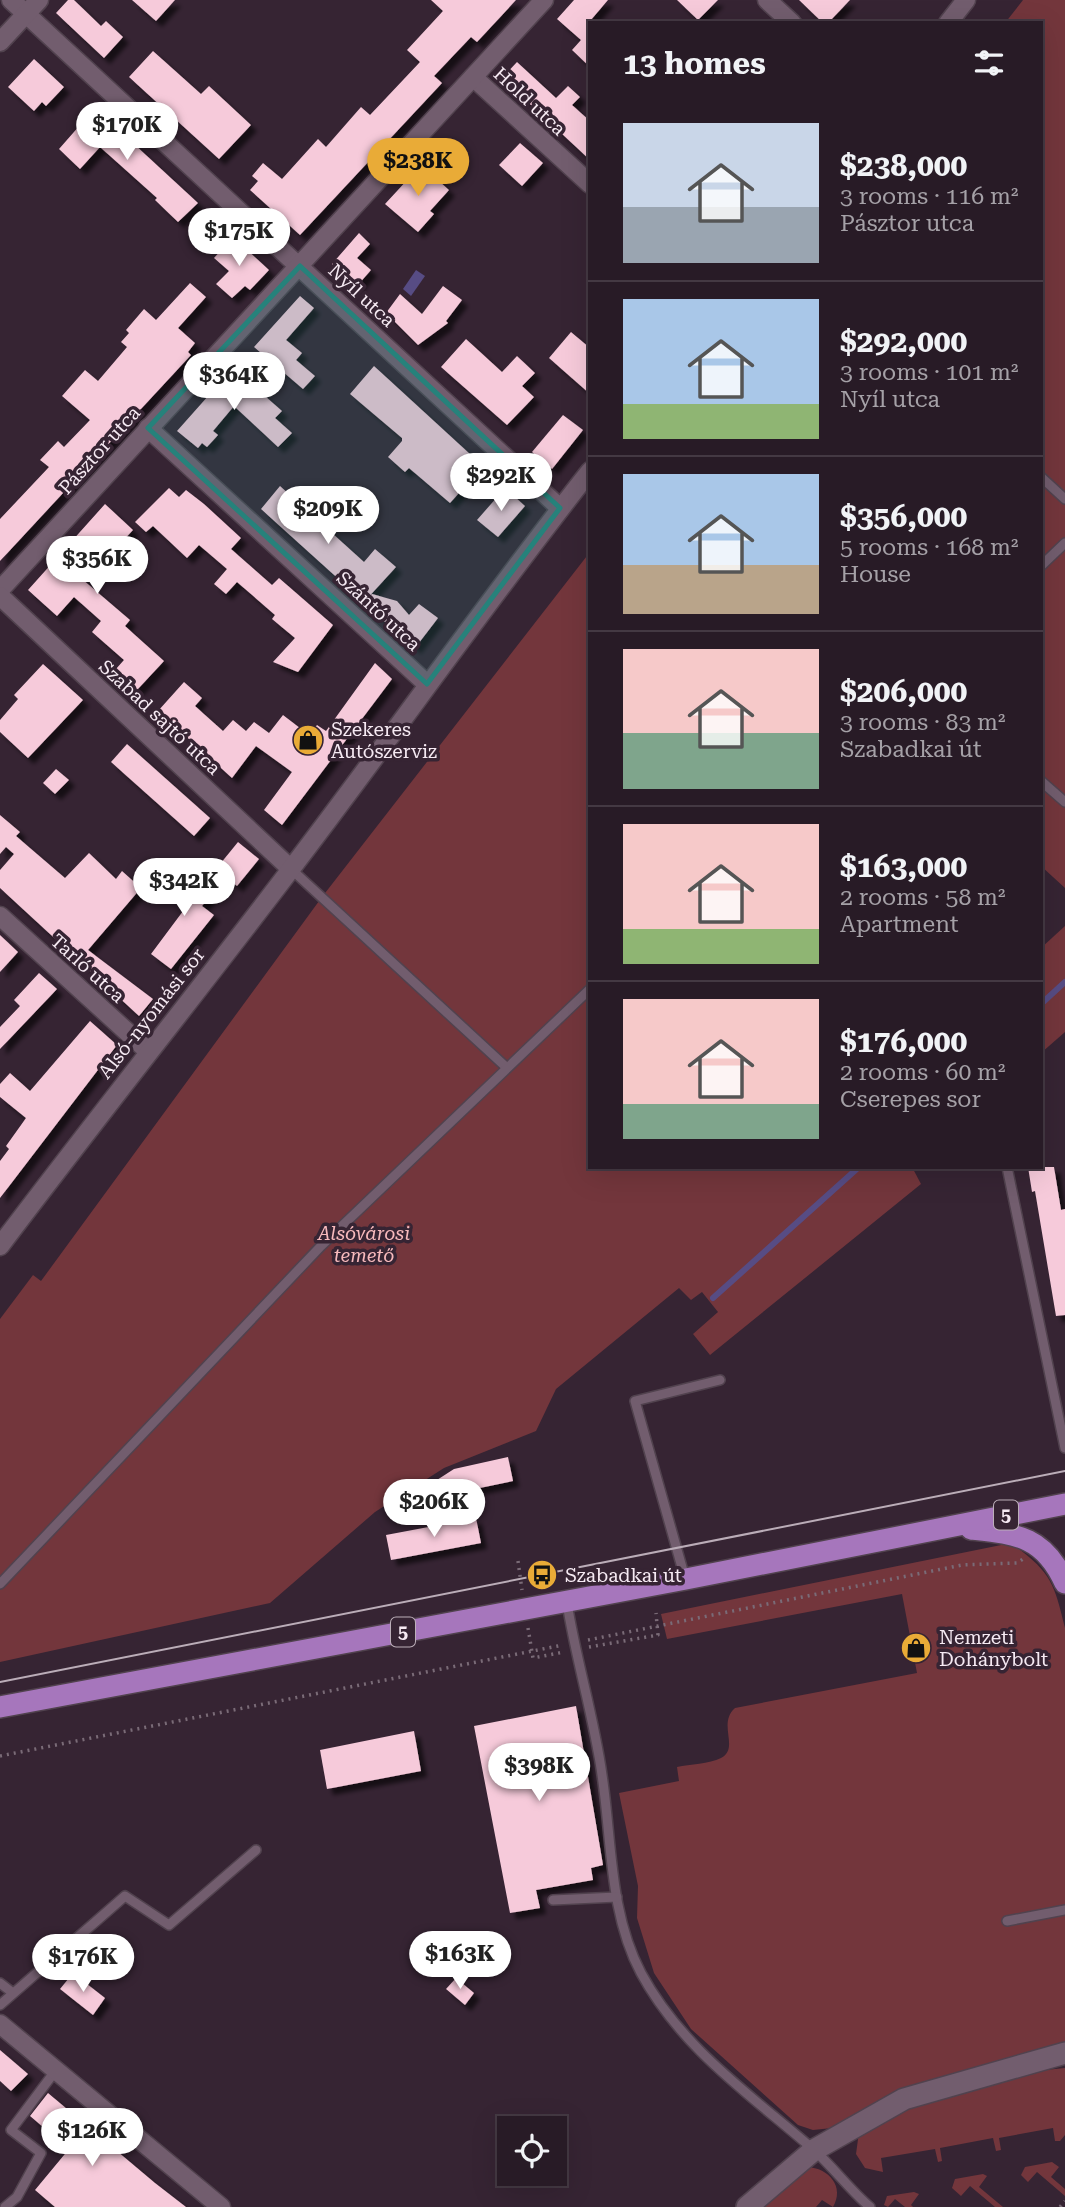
<!DOCTYPE html>
<meta charset="utf-8">
<style>
:root{--surface:#281b26;--page:#30242e;--text:#f1f3f6;--muted:#a5a1a7;--line:#443943;--accent:#e9ab37}
body{margin:0;font-family:"Roboto Serif",serif;background:var(--page);color:var(--text);height:100vh;display:flex;flex-direction:column;font-size:26px;white-space:nowrap}
*{box-sizing:border-box;margin:0}
p{font-size:23px;color:var(--muted)}
.icon{flex:none;width:38px;height:38px;fill:none;stroke:currentColor;stroke-width:2;stroke-linecap:round;stroke-linejoin:round}
.map{position:relative;flex:1;overflow:hidden}
.details{position:absolute;left:588px;top:21px;width:455px;height:1148px;display:flex;flex-direction:column;background:var(--surface);border-radius:0px;box-shadow:0 7px 28px #0002,0 0 0 2px var(--line)}
.details>*{flex:none}
.buttons{position:absolute;left:497px;top:2116px;display:grid;gap:14px}
.buttons a{display:grid;place-items:center;width:70px;height:70px;border-radius:0px;background:var(--surface);box-shadow:0 7px 28px #0002,0 0 0 2px var(--line);font-size:35px}
.price{position:absolute;translate:-50% -60px;padding:0 16px;border-radius:24px;background:#fff;color:#222;font-size:23px;line-height:46px;filter:drop-shadow(0 2px 4px #0008)}
.price::after{content:'';position:absolute;left:50%;top:42px;width:21px;height:16px;margin-left:-10px;background:inherit;clip-path:polygon(0 0,100% 0,50% 100%)}
.price.selected{background:var(--accent);color:#111}
ul{padding:0;list-style:none}
li{display:flex;align-items:center;gap:21px;height:175px;padding:0 35px}
li+li{border-top:2px solid var(--line)}
li span{display:grid;place-items:center;flex:none;width:196px;height:140px;border-radius:0px;color:#555}
li>.icon{margin-inline-start:auto}
span .icon{width:84px;height:84px;fill:#fffc;stroke-width:1}
li b{font-size:30px}
h2{display:flex;justify-content:space-between;align-items:center;height:84px;padding:0 35px;font-size:30px}
.map>svg:first-child{display:block}
.green{fill:#73363c}
.water{fill:#574c84}
.lines{fill:none;stroke-linecap:round;stroke-linejoin:round}
.stream{stroke:#574c84;stroke-width:6}
.building{fill:#f6cada;filter:url(#shadow)}
.lane-casing{stroke:#51424e;stroke-width:12}
.street-casing{stroke:#51424e;stroke-width:21}
.secondary-casing{stroke:#51424e;stroke-width:24}
.primary-casing{stroke:#51424e;stroke-width:24}
.path{stroke:#7a6b77;stroke-width:3.5;stroke-dasharray:2 5;stroke-linecap:butt}
.lane{stroke:#725d6e;stroke-width:9}
.street{stroke:#725d6e;stroke-width:18}
.secondary{stroke:#725d6e;stroke-width:21}
.primary{stroke:#a676bc;stroke-width:21}
.tram{stroke:#bbadb8;stroke-width:2}
.marked{fill:#26827b;fill-opacity:0.2;stroke:#26827b;stroke-width:5;stroke-linejoin:round}
.labels{text-anchor:middle;stroke-width:7;stroke-linejoin:round;paint-order:stroke}
.shield{fill:#362433;stroke:#bcafb9;stroke-width:2}
.shield-label{font-size:18px;font-weight:bold;fill:#f6eaf3}
.street-label{font-size:19px;fill:#f6eaf3;stroke:#362433}
.poi-label{font-size:19px;fill:#f6eaf3;stroke:#362433;text-anchor:start}
.park-label{font-size:19px;font-style:italic;fill:#f7b9bc;stroke:#362433}
</style>
<div class="map">
<svg width="1065" height="2207" viewBox="0 0 1065 2207">
<defs>
<filter id="shadow"><feDropShadow dx="6" dy="6" stdDeviation="2" flood-color="#0009"/></filter>
</defs>
<rect width="100%" height="100%" fill="#362433"/>
<g class="green">
<polygon points="1023,0 1065,0 1065,888 1041,866 1041,23 1005,23"/>
<polygon points="590,552 590,1167 912,1167 921,1184 710,1355 693,1334 718,1312 702,1292 691,1300 679,1288 556,1389 536,1431 444,1468 375,1512 270,1603 0,1662 0,1319 33,1275 41,1281 322,897"/>
<polygon points="1065,926 1065,1032 1041,1053 1041,948"/>
<path d="M1011,1543C1051,1572 1054,1582 1065,1628V2043L901,2091L832,2128L813,2130L798,2125L691,2029L654,1973L637,1918L638,1886L619,1793L679,1781L677,1767C690,1764 709,1764 721,1758C740,1748 717,1724 735,1708L917,1673L902,1594L667,1639L661,1614Z"/>
<path d="M1065,2068V2135L1060,2141H1055L1053,2128L999,2138L1001,2150L996,2151L993,2138L940,2148L942,2161L938,2162L935,2149L881,2158L883,2172L865,2168L856,2154L859,2132C923,2100 993,2074 1065,2068Z"/>
<polygon points="1052,2162 1059,2167 1051,2177 1065,2189 1065,2196 1037,2172 1028,2182 1021,2175 1025,2167"/>
<path d="M807,2167C829,2168 845,2187 833,2207L822,2200L816,2207H765Z"/>
<polygon points="983,2174 987,2176 979,2187 1003,2207 995,2207 970,2186 961,2196 952,2188 955,2179"/>
<polygon points="914,2192 919,2194 911,2205 913,2207 905,2207 895,2199 888,2207 884,2205 887,2196"/>
</g>
<polygon class="water" points="416,270 425,276 411,296 403,289"/>
<g class="lines">
<g class="stream">
<polyline points="1041,1004 1065,982"/>
<polyline points="713,1298 859,1167"/>
</g>
</g>
<g class="building">
<polygon points="68,0 74,0 101,26 106,21 123,37 104,58 56,13"/>
<polygon points="132,0 175,0 156,21"/>
<polygon points="431,0 516,0 477,42 471,37 434,76 442,83 300,235 250,190 258,181 252,176 263,163 282,179 318,139 326,147 361,107 370,115 420,62 407,50 443,11"/>
<polygon points="574,0 608,0 590,21 590,67 572,50 581,40 557,19"/>
<polygon points="677,0 718,0 698,20"/>
<polygon points="799,0 850,0 828,23 823,23"/>
<polygon points="153,51 201,94 209,86 251,125 219,159 129,77"/>
<polygon points="34,59 64,87 46,106 42,102 34,111 8,87"/>
<polygon points="517,62 556,98 568,86 580,97 572,105 590,121 590,160 502,78"/>
<polygon points="95,108 198,203 178,222 155,200 157,198 100,147 80,169 59,149"/>
<polygon points="520,143 543,163 522,186 499,165"/>
<polygon points="421,165 449,190 430,211 434,214 418,232 385,204"/>
<polygon points="359,233 370,244 357,258 371,270 357,286 332,264"/>
<polygon points="233,237 269,270 250,290 245,286 232,298 216,284 229,271 214,258"/>
<polygon points="190,283 206,297 178,328 195,343 188,352 191,355 0,561 0,519 49,467 40,460 58,441 64,447 90,420 62,396 85,370 98,381 127,347 121,342 129,333 126,330 144,309 156,320"/>
<polygon points="443,286 462,300 446,321 448,323 418,345 386,313 400,294 422,314"/>
<polygon points="300,296 314,308 286,340 302,353 296,360 315,376 303,389 254,347"/>
<polygon points="571,332 590,348 590,394 549,358"/>
<polygon points="466,339 502,372 517,356 535,373 522,386 534,397 507,425 441,367"/>
<polygon points="374,366 483,466 450,503 409,468 405,472 388,457 402,441 402,438 350,394"/>
<polygon points="233,368 282,411 275,418 292,433 278,447 234,406 213,431 218,435 207,447 202,443 198,448 177,431"/>
<polygon points="563,415 583,430 552,469 532,452"/>
<polygon points="280,486 364,562 375,549 396,567 364,602 261,509"/>
<polygon points="169,488 179,497 186,490 204,504 241,538 231,549 272,585 279,578 333,625 298,672 273,662 295,638 272,619 275,615 237,582 226,594 214,584 227,569 199,545 187,558 153,526 146,532 135,522"/>
<polygon points="505,488 525,506 498,537 477,520"/>
<polygon points="105,504 133,530 118,546 108,537 75,573 130,620 125,626 164,661 137,690 115,670 124,660 92,632 101,621 74,597 57,616 28,590"/>
<polygon points="372,594 397,601 409,615 419,604 438,618 415,648 363,603"/>
<polygon points="375,663 392,679 282,825 264,810 292,772 256,746 232,778 158,711 184,682 202,698 195,706 223,731 233,720 246,731 254,722 269,733 283,715 309,735 317,725 326,731"/>
<polygon points="43,664 83,700 28,758 0,732 0,720 18,699 14,695"/>
<polygon points="127,744 210,818 194,836 111,762"/>
<polygon points="56,769 69,780 55,794 43,783"/>
<polygon points="0,815 20,832 16,836 65,878 89,853 116,879 122,871 141,888 88,950 153,999 139,1016 0,888 0,870 14,854 6,847 0,854"/>
<polygon points="238,842 259,859 237,886 216,869"/>
<polygon points="169,863 213,893 202,906 214,915 171,969 151,954 192,899 160,876"/>
<polygon points="0,935 18,952 0,972"/>
<polygon points="39,973 57,989 0,1049 0,1027 20,1006 14,1000"/>
<polygon points="90,1021 117,1045 0,1198 0,1161 9,1149 6,1146 26,1118 0,1097 0,1084 10,1073 30,1091"/>
<polygon points="1028,1167 1054,1167 1061,1210 1065,1209 1065,1315 1056,1316 1035,1191 1032,1192"/>
<polygon points="508,1457 513,1481 398,1505 454,1469"/>
<polygon points="476,1518 481,1543 391,1560 386,1535"/>
<polygon points="576,1706 603,1865 591,1868 593,1880 536,1890 540,1908 510,1913 474,1726"/>
<polygon points="414,1731 421,1771 327,1789 320,1750"/>
<polygon points="73,1973 105,1998 93,2015 60,1989"/>
<polygon points="456,1978 474,1993 465,2005 446,1989"/>
<polygon points="0,2050 28,2074 11,2091 0,2081"/>
<polygon points="48,2093 155,2183 186,2207 55,2207 35,2190 69,2149 30,2116"/>
</g>
<g class="lines">
<g class="lane-casing">
<g id="lane">
<polyline points="1041,477 1065,499"/>
<polyline points="1041,566 1065,543"/>
<polyline points="1041,781 1065,802"/>
<polyline points="291,869 506,1067"/>
<polyline points="1007,1167 1065,1448"/>
<polyline points="685,1578 635,1401 720,1380"/>
<polyline points="0,1584 321,1246 590,989"/>
<path d="M567,1603C576,1660 594,1717 602,1775C612,1840 609,1913 641,1973C682,2049 751,2095 814,2150C834,2168 850,2190 870,2207"/>
<polyline points="553,1900 617,1897"/>
<polyline points="1007,1921 1065,1910"/>
<polyline points="0,1983 13,1993"/>
<polyline points="0,2005 125,1896 169,1925 256,1850"/>
<polyline points="5,2207 17,2197 41,2153 11,2130 56,2070"/>
</g>
</g>
<g class="street-casing">
<g id="street">
<polyline points="11,0 560,508"/>
<polyline points="767,0 792,23"/>
<polyline points="948,23 966,0"/>
<polyline points="0,42 39,0"/>
<polyline points="473,77 590,184"/>
<polyline points="148,428 427,684"/>
<polyline points="0,590 544,0"/>
<polyline points="0,596 291,869"/>
<polyline points="0,916 148,1051"/>
<path d="M0,1246C96,1119 195,995 291,869C392,737 487,601 590,471"/>
<polyline points="0,2024 221,2207"/>
</g>
</g>
<g class="secondary-casing">
<polyline id="secondary" points="747,2207 814,2150 904,2099 1065,2053"/>
</g>
<g class="primary-casing">
<g id="primary">
<path d="M971,1529C1017,1534 1044,1536 1065,1583"/>
<polyline points="0,1707 686,1579 1065,1504"/>
</g>
</g>
<g class="path">
<polyline points="518,1561 522,1590"/>
<polyline points="528,1628 533,1658 564,1652"/>
<polyline points="588,1640 962,1565 1017,1563 1023,1559"/>
<polyline points="589,1647 658,1635 656,1613"/>
<polyline points="0,1756 563,1645"/>
<polyline points="1060,2207 1065,2201"/>
</g>
<use href="#lane" class="lane"/>
<use href="#street" class="street"/>
<use href="#secondary" class="secondary"/>
<use href="#primary" class="primary"/>
<polyline class="tram" points="0,1682 1065,1471"/>
</g>
<path class="marked" d="M300,266L560,508L427,684L148,428Z"/>
<defs>
<g id="shop-disc" transform="scale(1.575)"><circle r="9.5" fill="#e9ab37" stroke="#362433"/><path d="M-5-2.5h2.3a2.7 3.5 0 0 1 5.4 0H5L5.5 6h-11ZM-1.5-2.5h3a1.5 2.3 0 0 0-3 0Z" fill="#111"/></g>
<g id="bus-disc" transform="scale(1.575)"><circle r="9.5" fill="#e9ab37" stroke="#362433"/><path d="M-5-6H5V4H4V6H2V4H-2V6H-4V4H-5ZM-3.5-4V0h7V-4ZM-3.5 1.2v1.5H-2V1.2ZM2 1.2v1.5H3.5V1.2Z" fill="#111"/></g>
</defs>
<g fill-rule="evenodd">
<use href="#shop-disc" x="308" y="740"/>
<use href="#bus-disc" x="542" y="1575"/>
<use href="#shop-disc" x="916" y="1648"/>
</g>
<g class="labels">
<g class="shield">
<rect x="994" y="1500.5" width="24" height="29" rx="5"/>
<rect x="391" y="1617.5" width="24" height="29" rx="5"/>
</g>
<g class="shield-label">
<text x="1006" y="1521">5</text>
<text x="403" y="1638">5</text>
</g>
<g class="street-label">
<text transform="translate(530 101) rotate(43)" y="7">Hold utca</text>
<text transform="translate(362 295) rotate(43)" y="7">Nyíl utca</text>
<text transform="translate(99 450) rotate(-48)" y="7">Pásztor utca</text>
<text transform="translate(379 611) rotate(43)" y="7">Szántó utca</text>
<text transform="translate(160 717) rotate(43)" y="7">Szabad sajtó utca</text>
<text transform="translate(88 968) rotate(42)" y="7">Tarló utca</text>
<text transform="translate(151 1013) rotate(-52)" y="7">Alsó-nyomási sor</text>
</g>
<g class="poi-label">
<text x="331" y="736">Szekeres<tspan x="331" dy="22">Autószerviz</tspan></text>
<text x="565" y="1582">Szabadkai út</text>
<text x="939" y="1644">Nemzeti<tspan x="939" dy="22">Dohánybolt</tspan></text>
</g>
<g class="park-label">
<text x="364" y="1240">Alsóvárosi<tspan x="364" dy="22">temető</tspan></text>
</g>
</g>
</svg>
<div class="buttons">
<a><svg class="icon" aria-label="locate" viewBox="0 0 24 24"><circle cx="12" cy="12" r="6"/><path d="M12 2v4M12 18v4M2 12h4M18 12h4"/></svg></a>
</div>
<b class="price" style="left:127px;top:162px">$170K</b>
<b class="price selected" style="left:418px;top:198px">$238K</b>
<b class="price" style="left:239px;top:268px">$175K</b>
<b class="price" style="left:234px;top:412px">$364K</b>
<b class="price" style="left:501px;top:513px">$292K</b>
<b class="price" style="left:328px;top:546px">$209K</b>
<b class="price" style="left:97px;top:596px">$356K</b>
<b class="price" style="left:184px;top:918px">$342K</b>
<b class="price" style="left:434px;top:1539px">$206K</b>
<b class="price" style="left:539px;top:1803px">$398K</b>
<b class="price" style="left:460px;top:1991px">$163K</b>
<b class="price" style="left:83px;top:1994px">$176K</b>
<b class="price" style="left:92px;top:2168px">$126K</b>
<section class="details">
<h2>13 homes<svg class="icon" aria-label="filters" viewBox="0 0 24 24"><path d="M4 7h16M4 17h16"/><circle cx="9" cy="7" r="2"/><circle cx="15" cy="17" r="2"/></svg></h2>
<ul>
<li><span style="background:linear-gradient(#c9d6e8 60%,#9aa5b1 0)"><svg class="icon" aria-label="home" viewBox="0 0 24 24"><path d="M3 11l9-7 9 7M6 9v11h12V9"/></svg></span><div><b>$238,000</b><p>3 rooms · 116 m²</p><p>Pásztor utca</p></div></li>
<li><span style="background:linear-gradient(#a9c7e8 75%,#8fb573 0)"><svg class="icon" aria-label="home" viewBox="0 0 24 24"><path d="M3 11l9-7 9 7M6 9v11h12V9"/></svg></span><div><b>$292,000</b><p>3 rooms · 101 m²</p><p>Nyíl utca</p></div></li>
<li><span style="background:linear-gradient(#a9c7e8 65%,#b9a48a 0)"><svg class="icon" aria-label="home" viewBox="0 0 24 24"><path d="M3 11l9-7 9 7M6 9v11h12V9"/></svg></span><div><b>$356,000</b><p>5 rooms · 168 m²</p><p>House</p></div></li>
<li><span style="background:linear-gradient(#f6c9c9 60%,#7fa58c 0)"><svg class="icon" aria-label="home" viewBox="0 0 24 24"><path d="M3 11l9-7 9 7M6 9v11h12V9"/></svg></span><div><b>$206,000</b><p>3 rooms · 83 m²</p><p>Szabadkai út</p></div></li>
<li><span style="background:linear-gradient(#f6c9c9 75%,#8fb573 0)"><svg class="icon" aria-label="home" viewBox="0 0 24 24"><path d="M3 11l9-7 9 7M6 9v11h12V9"/></svg></span><div><b>$163,000</b><p>2 rooms · 58 m²</p><p>Apartment</p></div></li>
<li><span style="background:linear-gradient(#f6c9c9 75%,#7fa58c 0)"><svg class="icon" aria-label="home" viewBox="0 0 24 24"><path d="M3 11l9-7 9 7M6 9v11h12V9"/></svg></span><div><b>$176,000</b><p>2 rooms · 60 m²</p><p>Cserepes sor</p></div></li>
</ul>
</section>
</div>
